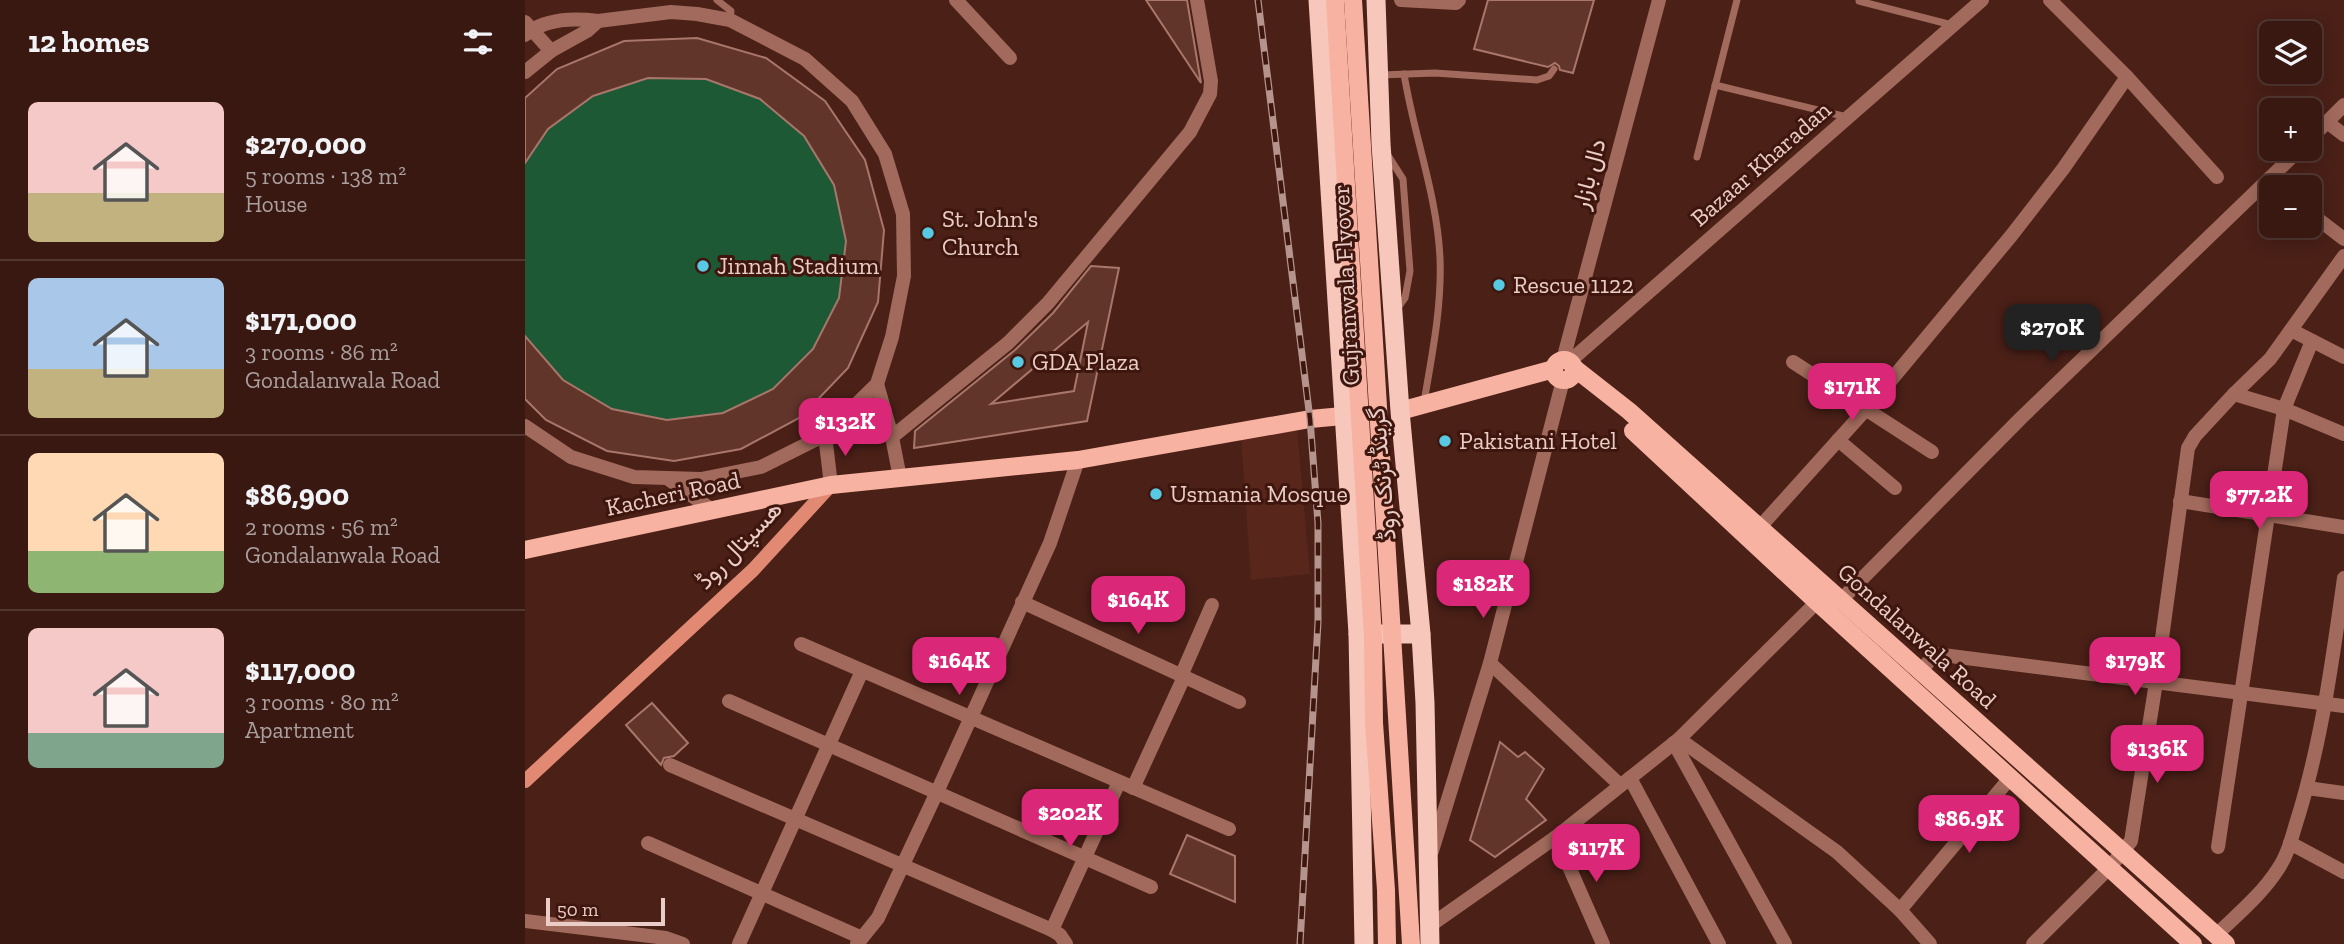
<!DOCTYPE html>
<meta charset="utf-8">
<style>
:root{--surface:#381811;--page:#43251f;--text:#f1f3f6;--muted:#aba09f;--line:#523731;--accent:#db2777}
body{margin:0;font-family:"Zilla Slab",Vazirmatn,serif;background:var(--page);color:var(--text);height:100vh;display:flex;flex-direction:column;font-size:26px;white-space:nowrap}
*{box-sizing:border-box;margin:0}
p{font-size:23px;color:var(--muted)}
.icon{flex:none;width:38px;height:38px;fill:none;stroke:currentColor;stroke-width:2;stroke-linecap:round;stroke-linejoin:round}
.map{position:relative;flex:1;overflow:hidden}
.drawer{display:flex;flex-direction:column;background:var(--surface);width:525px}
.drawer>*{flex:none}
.fabs{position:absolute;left:1734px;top:21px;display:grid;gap:14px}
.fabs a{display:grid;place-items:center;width:63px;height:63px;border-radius:10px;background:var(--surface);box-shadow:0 4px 18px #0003,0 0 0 2px var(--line);font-size:35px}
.scale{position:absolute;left:21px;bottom:18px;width:119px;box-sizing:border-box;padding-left:7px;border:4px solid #e9cdc6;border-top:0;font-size:19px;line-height:24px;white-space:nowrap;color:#e9cdc6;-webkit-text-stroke:5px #3f160d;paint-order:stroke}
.price{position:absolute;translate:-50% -60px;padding:0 16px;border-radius:14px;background:var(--accent);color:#fff;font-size:23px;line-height:46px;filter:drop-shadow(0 2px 4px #0008)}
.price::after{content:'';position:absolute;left:50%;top:42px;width:21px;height:16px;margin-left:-10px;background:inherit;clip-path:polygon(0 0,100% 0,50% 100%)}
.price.current{background:#222;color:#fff}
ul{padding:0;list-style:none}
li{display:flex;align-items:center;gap:21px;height:175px;padding:0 28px}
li+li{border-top:2px solid var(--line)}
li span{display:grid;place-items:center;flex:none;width:196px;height:140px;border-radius:10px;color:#555}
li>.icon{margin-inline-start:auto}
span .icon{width:84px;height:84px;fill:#fffc;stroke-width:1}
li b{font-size:30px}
h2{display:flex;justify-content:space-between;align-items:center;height:84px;padding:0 28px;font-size:30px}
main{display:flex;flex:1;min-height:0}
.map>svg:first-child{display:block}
.built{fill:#58261b}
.pitch{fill:#1e5936}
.building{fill:#61352a;stroke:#a8766a;stroke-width:2;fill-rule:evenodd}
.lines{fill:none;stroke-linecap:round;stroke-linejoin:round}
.service{stroke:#a16a5c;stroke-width:7}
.minor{stroke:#a16a5c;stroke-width:14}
.tertiary{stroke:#a16a5c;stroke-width:14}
.secondary{stroke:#e28974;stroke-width:14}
.primary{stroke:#f8b2a1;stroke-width:18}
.trunk{stroke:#f8c7bb;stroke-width:19}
.rail-casing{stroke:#b4948c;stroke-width:7}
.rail{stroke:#3f160d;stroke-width:4.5;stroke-dasharray:13;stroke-linecap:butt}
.primary-bridge{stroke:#f8b2a1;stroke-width:18}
.poi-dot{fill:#57c9e2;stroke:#3f160d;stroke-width:2.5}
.labels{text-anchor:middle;stroke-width:6;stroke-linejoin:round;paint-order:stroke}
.street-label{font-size:24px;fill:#e9cdc6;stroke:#3f160d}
.poi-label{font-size:24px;fill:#e9cdc6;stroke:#3f160d;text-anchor:start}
</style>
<main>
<section class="drawer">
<h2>12 homes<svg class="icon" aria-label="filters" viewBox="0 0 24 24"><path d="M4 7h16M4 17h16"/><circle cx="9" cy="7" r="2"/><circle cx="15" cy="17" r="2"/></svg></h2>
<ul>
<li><span style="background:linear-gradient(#f6c9c9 65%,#c2b280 0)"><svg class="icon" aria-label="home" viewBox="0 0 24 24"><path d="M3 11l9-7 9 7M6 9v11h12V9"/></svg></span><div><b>$270,000</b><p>5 rooms · 138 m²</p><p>House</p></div></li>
<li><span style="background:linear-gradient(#a9c7e8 65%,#c2b280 0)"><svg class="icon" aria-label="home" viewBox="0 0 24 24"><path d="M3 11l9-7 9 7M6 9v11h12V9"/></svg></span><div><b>$171,000</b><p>3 rooms · 86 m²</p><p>Gondalanwala Road</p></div></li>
<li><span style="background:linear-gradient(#ffd9b3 70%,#8fb573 0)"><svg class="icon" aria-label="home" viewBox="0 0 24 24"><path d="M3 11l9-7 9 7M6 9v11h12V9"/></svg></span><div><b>$86,900</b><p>2 rooms · 56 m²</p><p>Gondalanwala Road</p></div></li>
<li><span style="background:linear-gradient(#f6c9c9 75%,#7fa58c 0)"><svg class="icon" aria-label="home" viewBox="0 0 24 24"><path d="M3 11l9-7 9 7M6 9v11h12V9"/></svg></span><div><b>$117,000</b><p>3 rooms · 80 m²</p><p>Apartment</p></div></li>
</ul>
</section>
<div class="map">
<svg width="1819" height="944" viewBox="0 0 1819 944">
<rect width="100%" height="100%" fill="#4a2017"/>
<polygon class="built" points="772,429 785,574 726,580 716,435"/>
<polygon class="pitch" points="172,38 241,58 300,101 340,160 359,230 353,302 323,368 276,417 216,449 149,461 82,451 21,420 0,399 0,98 32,69 99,41"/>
<g class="building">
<polygon points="621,0 662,0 676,83"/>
<polygon points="963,0 1069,0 1048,73 1035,70 1034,66 1030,63 1023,67 949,49"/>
<polygon points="172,38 241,58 300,101 340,160 359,230 353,302 323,368 276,417 216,449 149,461 82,451 21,420 0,399 0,336 38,380 87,409 142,420 198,413 248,389 288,349 314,298 321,241 309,185 279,136 235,99 181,79 123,78 68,96 23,129 0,163 0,98 32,69 99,41"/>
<path d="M566,266L594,268L562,421L389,448L390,431L490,350L528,313ZM563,322L549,391L466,404Z"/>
<polygon points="127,703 163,743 149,756 139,758 136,765 101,725"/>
<polygon points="975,742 993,757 1000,752 1019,769 1001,799 1021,820 970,857 945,840"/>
<polygon points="662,835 710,856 710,902 645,874"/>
</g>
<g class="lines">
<g class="service">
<polyline points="192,0 206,11 205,20"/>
<polyline points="1334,1 1427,25"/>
<path d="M879,74C889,136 912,195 915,258C917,306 907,355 899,402"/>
<polyline points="856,75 910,73 1012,80 1024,76 1029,69"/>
<polyline points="1190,85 1322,117"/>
<polyline points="862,154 878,179 885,271 880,298 872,309"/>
<polyline points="1172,157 1212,0"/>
</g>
<g class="minor">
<polyline points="431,0 485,58"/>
<polyline points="876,0 931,3 934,0"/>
<polyline points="1525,0 1602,77 1692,177"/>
<polyline points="0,22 26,51"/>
<path d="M0,35C20,18 49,18 73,21"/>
<polyline points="0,72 26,51 62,31 73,21 146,12 172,14 205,20 280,59 327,101 360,154 378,214 379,276 367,337 352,384 300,435 236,467 176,479 109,477 46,457 0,426"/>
<polyline points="1802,122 1819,135"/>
<polyline points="1746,177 1756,187"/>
<polyline points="1785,213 1819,239"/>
<polyline points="1766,330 1819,357"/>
<polyline points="1038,360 1134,0"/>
<polyline points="1268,362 1407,452"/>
<polyline points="352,384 367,437 375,478"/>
<polyline points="1709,394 1759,409 1819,434"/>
<polyline points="300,435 306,485"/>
<polyline points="367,437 483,343 523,303 665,132 685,94 686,81 672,0"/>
<polyline points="1313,440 1370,488"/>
<polyline points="142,478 187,510"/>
<polyline points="1655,501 1819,527"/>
<polyline points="1234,528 1352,397 1486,236 1538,169 1602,77"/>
<polyline points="497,602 714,702"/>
<polyline points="276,644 704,829"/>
<polyline points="965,663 1095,785"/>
<polyline points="1395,672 1410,654 1819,706"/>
<polyline points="656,676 687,605"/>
<polyline points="204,701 626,887"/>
<polyline points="1154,739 1312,852 1375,910 1405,944"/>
<polyline points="1149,743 1260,944"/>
<polyline points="145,765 527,930 535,935 541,944"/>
<polyline points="1105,778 1194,944"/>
<polyline points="608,788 659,677"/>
<polyline points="1782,788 1819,793"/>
<polyline points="1031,837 1078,944"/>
<polyline points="123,843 337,938"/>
<polyline points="1765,843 1819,872"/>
<polyline points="1693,847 1759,409 1787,341"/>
<polyline points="907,851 965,663 1038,380"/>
<polyline points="1375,910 1485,778"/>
<polyline points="0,921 141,938 158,944"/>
<polyline points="527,930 594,782"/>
<path d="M1691,935C1713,914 1737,894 1753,869C1764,853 1768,832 1774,814C1797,738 1808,657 1819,578"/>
<polyline points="214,944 337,671"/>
<polyline points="332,944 353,918 412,792 525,543 553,460"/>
<polyline points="1508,944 1585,867 1606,841 1631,682 1663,448 1670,436 1709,394 1745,359 1819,256"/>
</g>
<g class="tertiary">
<polyline points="1785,139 1819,105"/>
<polyline points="1044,362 1457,0"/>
<polyline points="903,927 1031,837 1154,739 1292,602 1316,600 1496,418 1775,149"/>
</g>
<polyline class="secondary" points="0,781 228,570 306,485"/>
<g class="primary">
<circle cx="1039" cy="370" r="10"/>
<polyline points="1048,367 1104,411 1701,944"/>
<polyline points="875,411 1029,369"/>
<polyline points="1108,431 1292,602 1668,944"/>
<polyline points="0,550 306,485 553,460 785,419 818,416"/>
</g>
<g class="trunk">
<polyline points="793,0 833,634 839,944"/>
<polyline points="851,0 856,144 875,411 896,634 900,703 905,944"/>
<polyline points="833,634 896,634"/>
</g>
<g class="rail-casing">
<polyline id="rail" points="733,0 785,419 793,523 793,622 775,944"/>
</g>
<use href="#rail" class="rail"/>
<g class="primary-bridge">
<polyline points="810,0 848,637 849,723 861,890 862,944"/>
<polyline points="828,0 886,944"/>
</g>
</g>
<g class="poi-dot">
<circle cx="403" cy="233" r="7"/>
<circle cx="178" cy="266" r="7"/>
<circle cx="974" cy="285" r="7"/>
<circle cx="493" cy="362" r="7"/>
<circle cx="920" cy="441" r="7"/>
<circle cx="631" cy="494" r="7"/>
</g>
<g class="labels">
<g class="street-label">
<text transform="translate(1236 164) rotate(-41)" y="8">Bazaar Kharadan</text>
<text transform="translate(1064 174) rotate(-75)" y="8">دال بازار</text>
<text transform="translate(821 285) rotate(-93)" y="8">Gujranwala Flyover</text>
<text transform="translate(857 474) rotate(-95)" y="8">گرینڈ ٹرنک روڈ</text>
<text transform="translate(148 494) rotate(-12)" y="8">Kacheri Road</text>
<text transform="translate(214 545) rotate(-46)" y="8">ھسپتال روڈ</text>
<text transform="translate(1392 636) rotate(42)" y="8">Gondalanwala Road</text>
</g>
<g class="poi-label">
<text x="417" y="227">St. John's<tspan x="417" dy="28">Church</tspan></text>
<text x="192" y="274">Jinnah Stadium</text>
<text x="988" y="293">Rescue 1122</text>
<text x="507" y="370">GDA Plaza</text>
<text x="934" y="449">Pakistani Hotel</text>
<text x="645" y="502">Usmania Mosque</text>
</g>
</g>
</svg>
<div class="fabs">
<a><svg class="icon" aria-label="layers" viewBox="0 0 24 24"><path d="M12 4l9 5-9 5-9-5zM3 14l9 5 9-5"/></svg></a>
<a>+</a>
<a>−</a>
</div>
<div class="scale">50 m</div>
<b class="price current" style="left:1527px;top:364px">$270K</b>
<b class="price" style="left:1327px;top:423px">$171K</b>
<b class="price" style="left:320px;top:458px">$132K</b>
<b class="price" style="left:1734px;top:531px">$77.2K</b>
<b class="price" style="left:958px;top:620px">$182K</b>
<b class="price" style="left:613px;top:636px">$164K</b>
<b class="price" style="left:434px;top:697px">$164K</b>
<b class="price" style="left:1610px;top:697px">$179K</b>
<b class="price" style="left:1632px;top:785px">$136K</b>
<b class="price" style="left:545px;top:849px">$202K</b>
<b class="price" style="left:1444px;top:855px">$86.9K</b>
<b class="price" style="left:1071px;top:884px">$117K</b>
</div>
</main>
